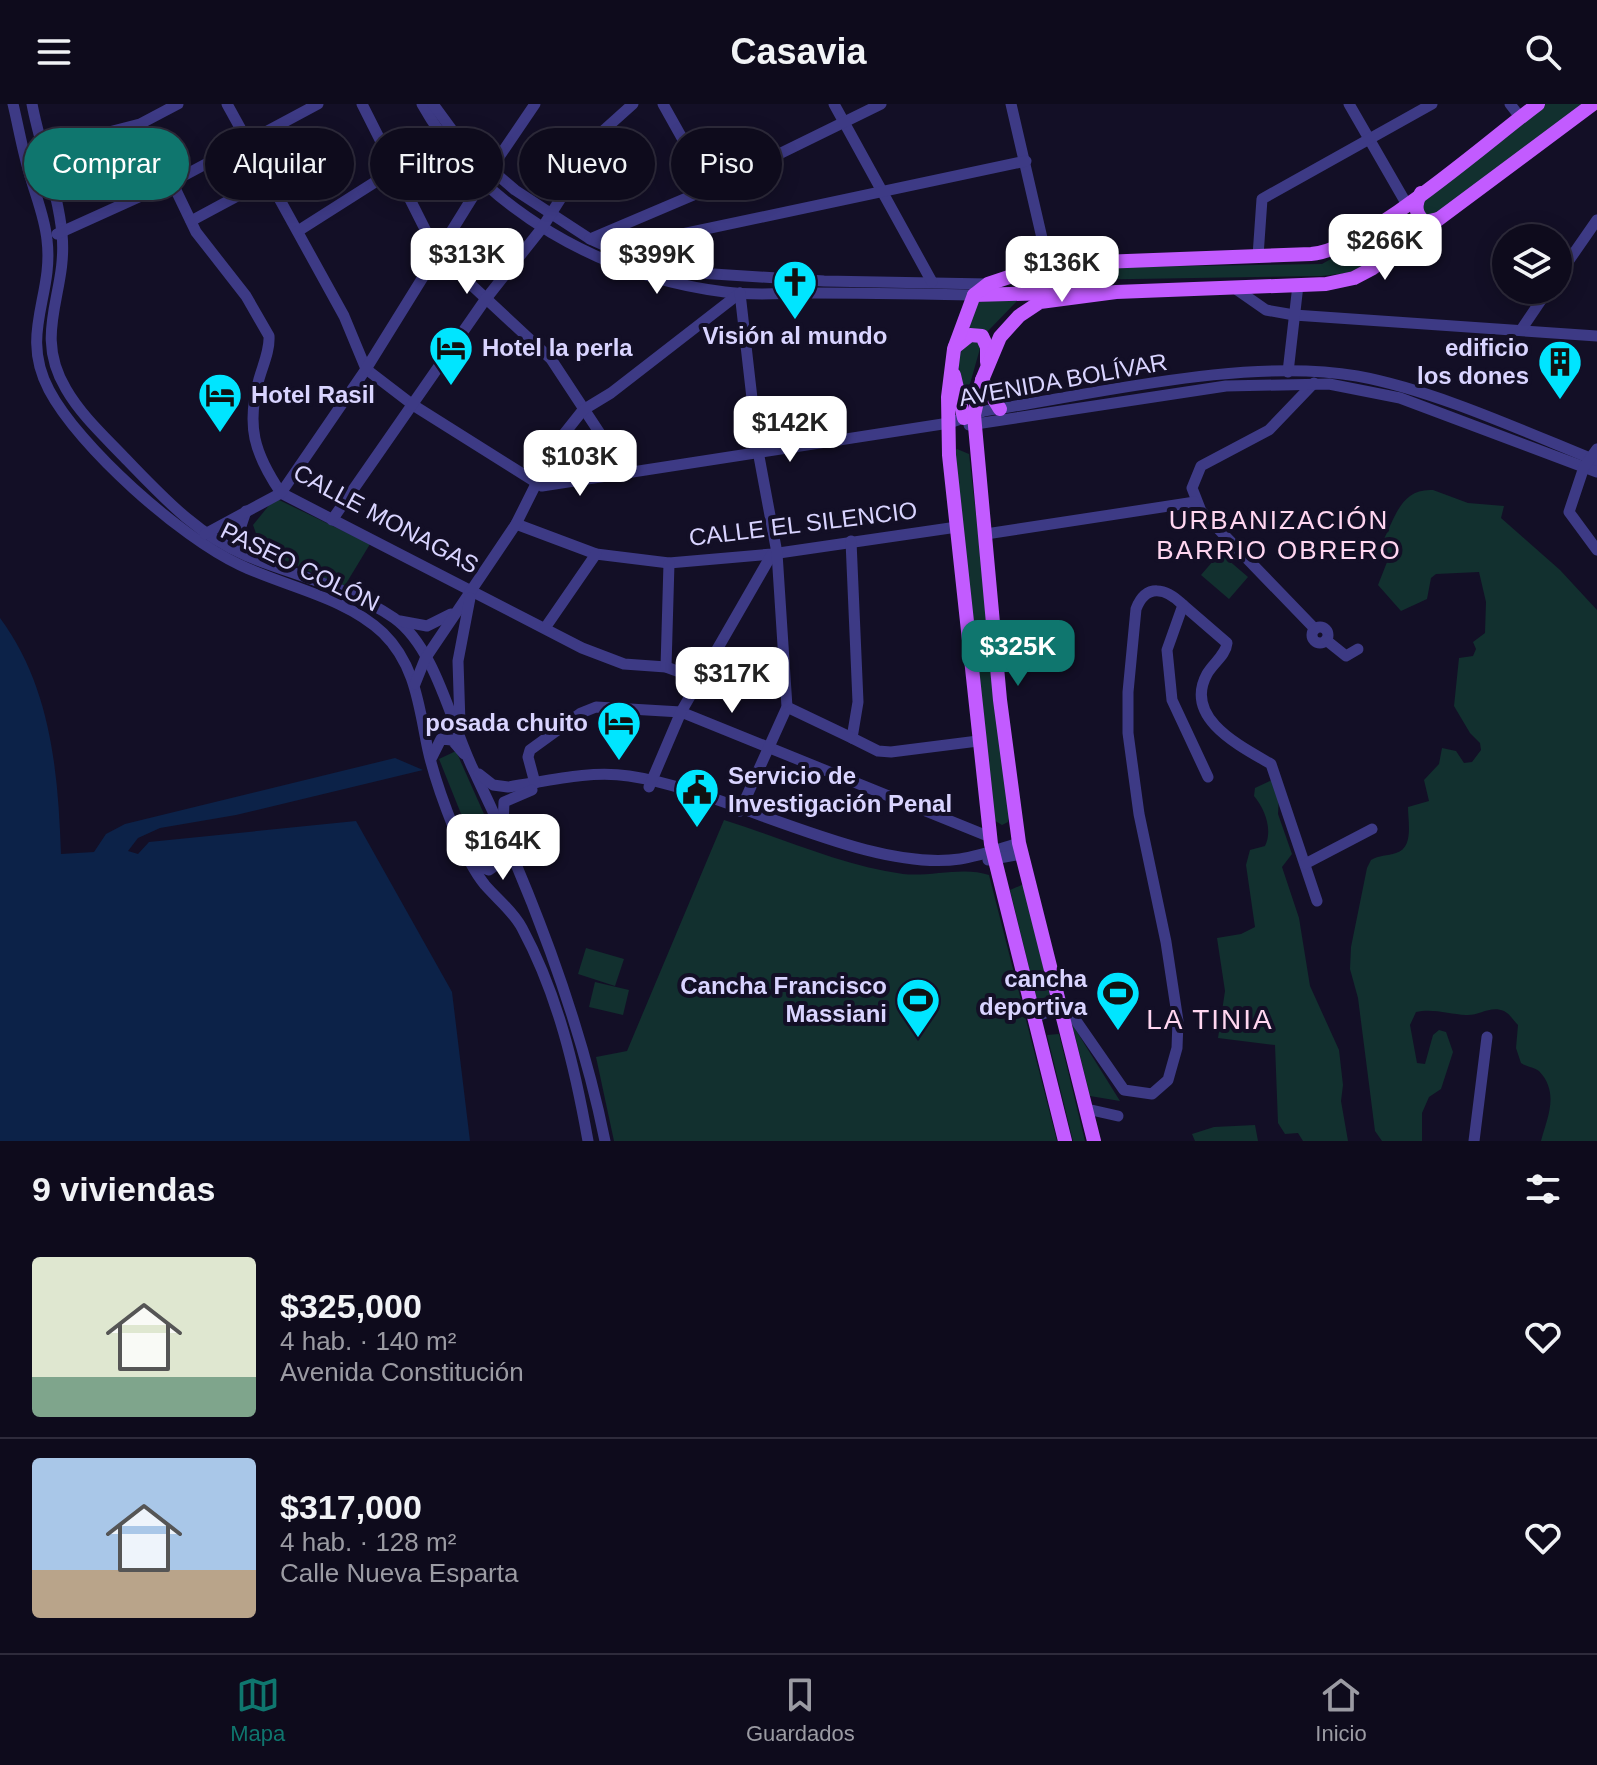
<!DOCTYPE html>
<html lang="es">
<meta charset="utf-8">
<style>
:root{--surface:#0e0b1c;--page:#171425;--text:#f1f3f6;--muted:#9b9ba3;--line:#2e2b3b;--accent:#0f766e}
body{margin:0;font-family:Helvetica,sans-serif;background:var(--page);color:var(--text);height:100vh;display:flex;flex-direction:column;font-size:30px;white-space:nowrap}
*{box-sizing:border-box;margin:0}
p{font-size:26px;color:var(--muted)}
.icon{flex:none;width:44px;height:44px;fill:none;stroke:currentColor;stroke-width:2;stroke-linecap:round;stroke-linejoin:round}
.map{position:relative;height:1037px;overflow:hidden}
.panel{display:flex;flex-direction:column;background:var(--surface);flex:1}
.panel>*{flex:none}
.hud{position:absolute;left:24px;top:24px;width:800px;height:72px;display:flex;gap:16px}
.tools{position:absolute;left:1492px;top:120px;display:grid;gap:16px}
.tools a{display:grid;place-items:center;width:80px;height:80px;border-radius:50%;background:var(--surface);box-shadow:0 4px 20px #0003,0 0 0 2px var(--line);font-size:40px}
.price{position:absolute;translate:-50% -68px;padding:0 18px;border-radius:16px;background:#fff;color:#222;font-size:26px;line-height:52px;filter:drop-shadow(0 2px 4px #0008)}
.price::after{content:'';position:absolute;left:50%;top:48px;width:24px;height:18px;margin-left:-12px;background:inherit;clip-path:polygon(0 0,100% 0,50% 100%)}
.price.selected{background:var(--accent);color:#fff}
ul{padding:0;list-style:none}
li{display:flex;align-items:center;gap:24px;height:200px;padding:0 32px}
li+li{border-top:2px solid var(--line)}
li span{display:grid;place-items:center;flex:none;width:224px;height:160px;border-radius:8px;color:#555}
li>.icon{margin-inline-start:auto}
span .icon{width:96px;height:96px;fill:#fffc;stroke-width:1}
li b{font-size:34px}
h2{display:flex;justify-content:space-between;align-items:center;height:96px;padding:0 32px;font-size:34px}
.tag{padding:0 28px;border-radius:36px;background:var(--surface);box-shadow:0 4px 20px #0003,0 0 0 2px var(--line);font-size:28px;line-height:72px}
.tag.selected{background:var(--accent);color:#fff}
header{display:flex;justify-content:space-between;align-items:center;height:104px;padding:0 32px;background:var(--surface);font-size:36px;font-weight:600}
.menu{display:flex;justify-content:space-around;align-items:center;height:112px;border-top:2px solid var(--line);background:var(--surface);font-size:22px;color:var(--muted)}
.menu a{display:grid;justify-items:center;gap:4px}
.menu .selected{color:var(--accent)}
.map>svg:first-child{display:block}
.green{fill:#12302f}
.water{fill:#0c2248}
.lines{fill:none;stroke-linecap:round;stroke-linejoin:round}
.minor{stroke:#3d3a85;stroke-width:11}
.major{stroke:#c25bff;stroke-width:14}
.labels{text-anchor:middle;stroke-width:8;stroke-linejoin:round;paint-order:stroke}
.poi-label{font-size:24px;font-weight:bold;fill:#d9d4ff;stroke:#130f26;text-anchor:end}
.street-label{font-size:24px;fill:#d9d4ff;stroke:#130f26}
.neighbourhood-label{font-size:26px;letter-spacing:2px;fill:#ffd6f0;stroke:#130f26}
.quarter-label{font-size:28px;letter-spacing:2px;fill:#ffd6f0;stroke:#130f26}
</style>
<header><svg class="icon" aria-label="menu" viewBox="0 0 24 24"><path d="M4 6h16M4 12h16M4 18h16"/></svg>Casavia<svg class="icon" aria-label="search" viewBox="0 0 24 24"><circle cx="10" cy="10" r="6"/><path d="M15 15l6 6"/></svg></header>
<div class="map">
<svg width="1597" height="1037" viewBox="0 0 1597 1037">
<rect width="100%" height="100%" fill="#130f26"/>
<g class="green">
<polygon points="1544,0 1584,0 1437,112 1422,110 1421,94"/>
<polygon points="1396,118 1409,125 1409,135 1354,168 1322,172 1072,176 1071,164 1322,160"/>
<polygon points="1016,194 1017,197 987,228 968,223 970,199"/>
<polygon points="974,235 981,241 964,301 958,256 962,241"/>
<polygon points="957,345 969,350 1010,709 1008,718 1002,721 992,715 951,350"/>
<path d="M1433,386L1468,399L1504,402L1501,414L1560,466L1597,506V1037H1541C1547,1014 1560,989 1539,967C1534,963 1527,963 1521,959L1516,944L1518,921C1513,916 1510,910 1504,907C1490,901 1479,912 1466,911C1450,910 1432,904 1416,908L1410,921L1417,959L1425,960L1433,931L1439,926L1446,928L1453,948L1441,985L1429,993L1422,1009V1037H1382L1375,1027L1358,894L1350,865L1351,843L1367,764L1371,756C1379,751 1387,752 1396,749C1414,744 1408,718 1408,703L1429,697L1424,676L1439,660L1442,644L1456,647L1464,659L1472,658L1481,646L1480,639L1470,629L1454,602L1459,554L1473,552L1476,545L1473,538L1485,529L1486,498L1479,468L1436,470L1431,474L1427,495L1401,507L1378,481L1389,453L1382,439C1395,415 1400,384 1433,386Z"/>
<polygon points="275,394 370,440 344,483 262,446 253,421"/>
<polygon points="1220,449 1248,473 1229,495 1201,471"/>
<polygon points="456,647 500,746 480,757 439,655"/>
<path d="M1272,676L1279,691L1278,710L1292,750L1282,763L1299,814L1310,882L1339,946L1343,981L1341,997L1348,1037H1303L1298,1029L1285,1030L1278,1019L1275,941L1218,934L1225,887L1217,834L1241,830L1255,823L1246,761L1250,746L1265,742C1273,726 1265,705 1254,692L1255,684Z"/>
<path d="M724,716C782,734 843,762 903,770C930,773 964,762 989,771L1057,1037H614L596,953L627,947Z"/>
<polygon points="1024,780 1050,892 1037,896 1010,786"/>
<polygon points="586,844 624,855 615,882 578,870"/>
<polygon points="595,878 629,886 623,911 589,903"/>
<polygon points="1072,920 1120,997 1090,992"/>
<polygon points="1059,930 1085,1037 1073,1037 1047,931"/>
<polygon points="1255,1021 1258,1037 1195,1037 1192,1030 1214,1023"/>
</g>
<path class="water" d="M0,514C51,583 58,667 61,750L94,748L106,730L125,720L395,654L423,666L236,711L160,724L138,734L128,747L138,750L149,738L356,717L452,888L470,1037H0Z"/>
<g class="lines">
<g class="minor">
<path d="M13,0C19,25 23,50 31,75C37,95 45,115 47,136C54,192 19,229 49,286C79,343 180,433 240,461C286,483 345,493 383,529C416,561 419,604 428,646C434,673 444,700 454,725C463,744 472,765 485,781C498,796 513,807 522,824C558,891 575,964 588,1037"/>
<path d="M32,0C40,43 58,87 62,130C68,189 32,228 66,285C81,311 104,332 124,353C162,392 196,430 247,452C296,472 349,483 394,514C436,544 451,620 473,665C528,779 580,913 605,1037"/>
<path d="M227,0L344,212L366,265L413,301L542,382L949,319L984,307C1097,290 1245,253 1357,272C1434,286 1523,327 1597,357"/>
<polyline points="362,0 437,149 551,255 626,369"/>
<path d="M422,0C482,107 605,173 725,188C753,192 782,189 810,189C865,189 919,190 974,191"/>
<polyline points="433,0 463,41 515,86 590,135 617,147 698,169 824,177 988,180"/>
<polyline points="663,0 710,84"/>
<polyline points="834,0 932,178"/>
<polyline points="1011,0 1048,160"/>
<polyline points="1349,0 1406,99"/>
<polyline points="1510,0 1520,13"/>
<polyline points="35,47 140,20 178,0"/>
<path d="M172,78L196,128L246,192L269,232C270,246 263,261 259,275C246,322 254,349 281,389L582,544L624,560L666,563L699,575"/>
<polyline points="191,117 269,75"/>
<polyline points="298,127 449,31"/>
<polyline points="57,130 172,78 318,0"/>
<polyline points="590,135 710,84 881,0"/>
<polyline points="616,144 1026,57"/>
<polyline points="1258,152 1262,95 1432,0"/>
<polyline points="1558,172 1597,116"/>
<polyline points="1233,183 1266,206 1294,211 1597,232"/>
<polyline points="1521,226 1548,186"/>
<polyline points="1288,268 1298,181"/>
<polyline points="1314,279 1269,326 1201,362 1192,384 1201,407 1315,525"/>
<polyline points="969,321 1226,282 1329,280 1400,294 1597,368"/>
<polyline points="1597,345 1584,363 1569,408 1597,446"/>
<polyline points="246,407 240,425 247,451"/>
<polyline points="332,416 485,196 542,124 604,26 633,0"/>
<polyline points="516,420 596,450 669,459 772,450 957,423"/>
<polyline points="205,430 281,389 366,265 482,78 535,0"/>
<polyline points="986,430 1195,398"/>
<polyline points="851,437 858,598 852,634 878,647 891,648 978,637"/>
<path d="M1183,501L1227,539C1226,551 1213,559 1207,570C1183,614 1240,642 1271,660L1317,797"/>
<polyline points="400,517 427,522 451,510"/>
<circle cx="1320" cy="531" r="8"/>
<polyline points="545,524 596,450"/>
<polyline points="1326,536 1346,552 1358,545"/>
<polyline points="666,563 669,459"/>
<polyline points="415,580 425,555 516,420 556,340 583,306 611,289 740,189"/>
<polyline points="787,603 852,634"/>
<polyline points="460,620 458,557 470,494"/>
<polyline points="432,653 441,635 452,636 464,650"/>
<path d="M479,670L493,681L508,683C548,677 589,666 629,672C726,686 867,769 960,755C980,752 999,745 1019,739"/>
<polyline points="535,679 528,653 530,646 581,609 596,603 681,608 990,733"/>
<polyline points="649,683 681,608 772,450"/>
<polyline points="740,707 787,603 777,449 758,347 740,189"/>
<polyline points="503,722 504,698 532,686"/>
<polyline points="988,756 1021,750"/>
<polyline points="473,760 489,766 499,759 505,739"/>
<polyline points="1305,760 1372,725"/>
<path d="M1034,913L1062,903L1070,908L1124,986L1152,990L1168,976L1177,944L1178,917L1166,838L1139,710L1128,629V588L1136,505C1146,479 1166,484 1183,501L1167,546L1172,596L1208,673"/>
<polyline points="1087,1005 1118,1012"/>
<polyline points="1474,1037 1487,933"/>
</g>
<g class="major">
<path d="M1421,89C1415,100 1414,110 1425,118L1438,115"/>
<polyline points="1048,160 1064,180 1092,185"/>
<polyline points="974,191 1051,189"/>
<polyline points="955,243 970,231 982,232 987,243 987,258"/>
<polyline points="954,271 964,314"/>
<polyline points="982,276 1000,305"/>
<path d="M1065,1037L991,740L949,351L948,293L954,245L974,191L988,180L1048,160L1311,150C1366,146 1488,37 1538,0"/>
<polyline points="1094,1037 1019,739 1000,596 974,311 982,276 1000,233 1019,212 1040,198 1116,188 1326,180 1354,174 1373,164 1593,0"/>
</g>
</g>
<defs>
<g id="church-pin" transform="scale(2.3)"><path d="M0 17L-7.5 6A9.5 9.5 0 1 1 7.5 6Z" fill="#00e5ff" stroke="#130f26"/><path d="M-1.2-6h2.4v3.5h3.3v2.4h-3.3V6h-2.4V-.1h-3.3v-2.4h3.3Z" fill="#111"/></g>
<g id="hotel-pin" transform="scale(2.3)"><path d="M0 17L-7.5 6A9.5 9.5 0 1 1 7.5 6Z" fill="#00e5ff" stroke="#130f26"/><path d="M-6-4.5h1.5V1H6V5H4.5V3h-9V5H-6ZM-4 0a1.8 1.8 0 1 1 3.6 0ZM.5 0V-2.5h3Q6-2.5 6 0Z" fill="#111"/></g>
<g id="building-pin" transform="scale(2.3)"><path d="M0 17L-7.5 6A9.5 9.5 0 1 1 7.5 6Z" fill="#00e5ff" stroke="#130f26"/><path d="M-4-6H4V6H1V3H-1V6H-4ZM-2.5-4.3h1.7v1.8h-1.7ZM.8-4.3h1.7v1.8H.8ZM-2.5-1h1.7V.8h-1.7ZM.8-1h1.7V.8H.8Z" fill="#111"/></g>
<g id="civic-pin" transform="scale(2.3)"><path d="M0 17L-7.5 6A9.5 9.5 0 1 1 7.5 6Z" fill="#00e5ff" stroke="#130f26"/><path d="M-.6-6.5H3V-4.5H.6V-3L4-1V1h2V6H-6V1h2V-1L-.6-3ZM-1.2 2.5V6h2.4V2.5Z" fill="#111"/></g>
<g id="stadium-pin" transform="scale(2.3)"><path d="M0 17L-7.5 6A9.5 9.5 0 1 1 7.5 6Z" fill="#00e5ff" stroke="#130f26"/><path d="M0-5a6.5 5 0 1 0 0 10a6.5 5 0 1 0 0-10ZM-3.5-1.8h7v3.6h-7Z" fill="#111"/></g>
</defs>
<g fill-rule="evenodd">
<use href="#church-pin" x="795" y="178"/>
<use href="#hotel-pin" x="451" y="244"/>
<use href="#building-pin" x="1560" y="258"/>
<use href="#hotel-pin" x="220" y="291"/>
<use href="#hotel-pin" x="619" y="619"/>
<use href="#civic-pin" x="697" y="686"/>
<use href="#stadium-pin" x="1118" y="889"/>
<use href="#stadium-pin" x="918" y="896"/>
</g>
<g class="labels">
<g class="poi-label">
<text x="795" y="240" text-anchor="middle">Visión al mundo</text>
<text x="482" y="252" text-anchor="start">Hotel la perla</text>
<text x="1529" y="252">edificio<tspan x="1529" dy="28">los dones</tspan></text>
<text x="251" y="299" text-anchor="start">Hotel Rasil</text>
<text x="588" y="627">posada chuito</text>
<text x="728" y="680" text-anchor="start">Servicio de<tspan x="728" dy="28">Investigación Penal</tspan></text>
<text x="1087" y="883">cancha<tspan x="1087" dy="28">deportiva</tspan></text>
<text x="887" y="890">Cancha Francisco<tspan x="887" dy="28">Massiani</tspan></text>
</g>
<g class="street-label">
<text transform="translate(1063 276) rotate(-10)" y="8">AVENIDA BOLÍVAR</text>
<text transform="translate(386 415) rotate(28)" y="8">CALLE MONAGAS</text>
<text transform="translate(803 420) rotate(-7)" y="8">CALLE EL SILENCIO</text>
<text transform="translate(300 463) rotate(26)" y="8">PASEO COLÓN</text>
</g>
<g class="neighbourhood-label">
<text x="1279" y="425">URBANIZACIÓN<tspan x="1279" dy="30">BARRIO OBRERO</tspan></text>
</g>
<g class="quarter-label">
<text x="1210" y="925">LA TINIA</text>
</g>
</g>
</svg>
<div class="tools">
<a><svg class="icon" aria-label="layers" viewBox="0 0 24 24"><path d="M12 4l9 5-9 5-9-5zM3 14l9 5 9-5"/></svg></a>
</div>
<b class="price" style="left:1385px;top:178px">$266K</b>
<b class="price" style="left:467px;top:192px">$313K</b>
<b class="price" style="left:657px;top:192px">$399K</b>
<b class="price" style="left:1062px;top:200px">$136K</b>
<b class="price" style="left:790px;top:360px">$142K</b>
<b class="price" style="left:580px;top:394px">$103K</b>
<b class="price selected" style="left:1018px;top:584px">$325K</b>
<b class="price" style="left:732px;top:611px">$317K</b>
<b class="price" style="left:503px;top:778px">$164K</b>
<div class="hud">
<a class="tag selected">Comprar</a>
<a class="tag">Alquilar</a>
<a class="tag">Filtros</a>
<a class="tag">Nuevo</a>
<a class="tag">Piso</a>
</div>
</div>
<section class="panel">
<h2>9 viviendas<svg class="icon" aria-label="filters" viewBox="0 0 24 24"><path d="M4 7h16M4 17h16"/><circle cx="9" cy="7" r="2"/><circle cx="15" cy="17" r="2"/></svg></h2>
<ul>
<li><span style="background:linear-gradient(#dfe7d0 75%,#7fa58c 0)"><svg class="icon" aria-label="home" viewBox="0 0 24 24"><path d="M3 11l9-7 9 7M6 9v11h12V9"/></svg></span><div><b>$325,000</b><p>4 hab. · 140 m²</p><p>Avenida Constitución</p></div><svg class="icon" aria-label="heart" viewBox="0 0 24 24"><path d="M12 20l-8-8c-3-5 5-10 8-4 3-6 11-1 8 4z"/></svg></li>
<li><span style="background:linear-gradient(#a9c7e8 70%,#b9a48a 0)"><svg class="icon" aria-label="home" viewBox="0 0 24 24"><path d="M3 11l9-7 9 7M6 9v11h12V9"/></svg></span><div><b>$317,000</b><p>4 hab. · 128 m²</p><p>Calle Nueva Esparta</p></div><svg class="icon" aria-label="heart" viewBox="0 0 24 24"><path d="M12 20l-8-8c-3-5 5-10 8-4 3-6 11-1 8 4z"/></svg></li>
</ul>
</section>
<nav class="menu">
<a class="selected"><svg class="icon" aria-label="map" viewBox="0 0 24 24"><path d="M3 6l6-2 6 2 6-2v14l-6 2-6-2-6 2zM9 4v14M15 6v14"/></svg>Mapa</a>
<a><svg class="icon" aria-label="saved" viewBox="0 0 24 24"><path d="M7 4h10v16l-5-4-5 4z"/></svg>Guardados</a>
<a><svg class="icon" aria-label="home" viewBox="0 0 24 24"><path d="M3 11l9-7 9 7M6 9v11h12V9"/></svg>Inicio</a>
</nav>
